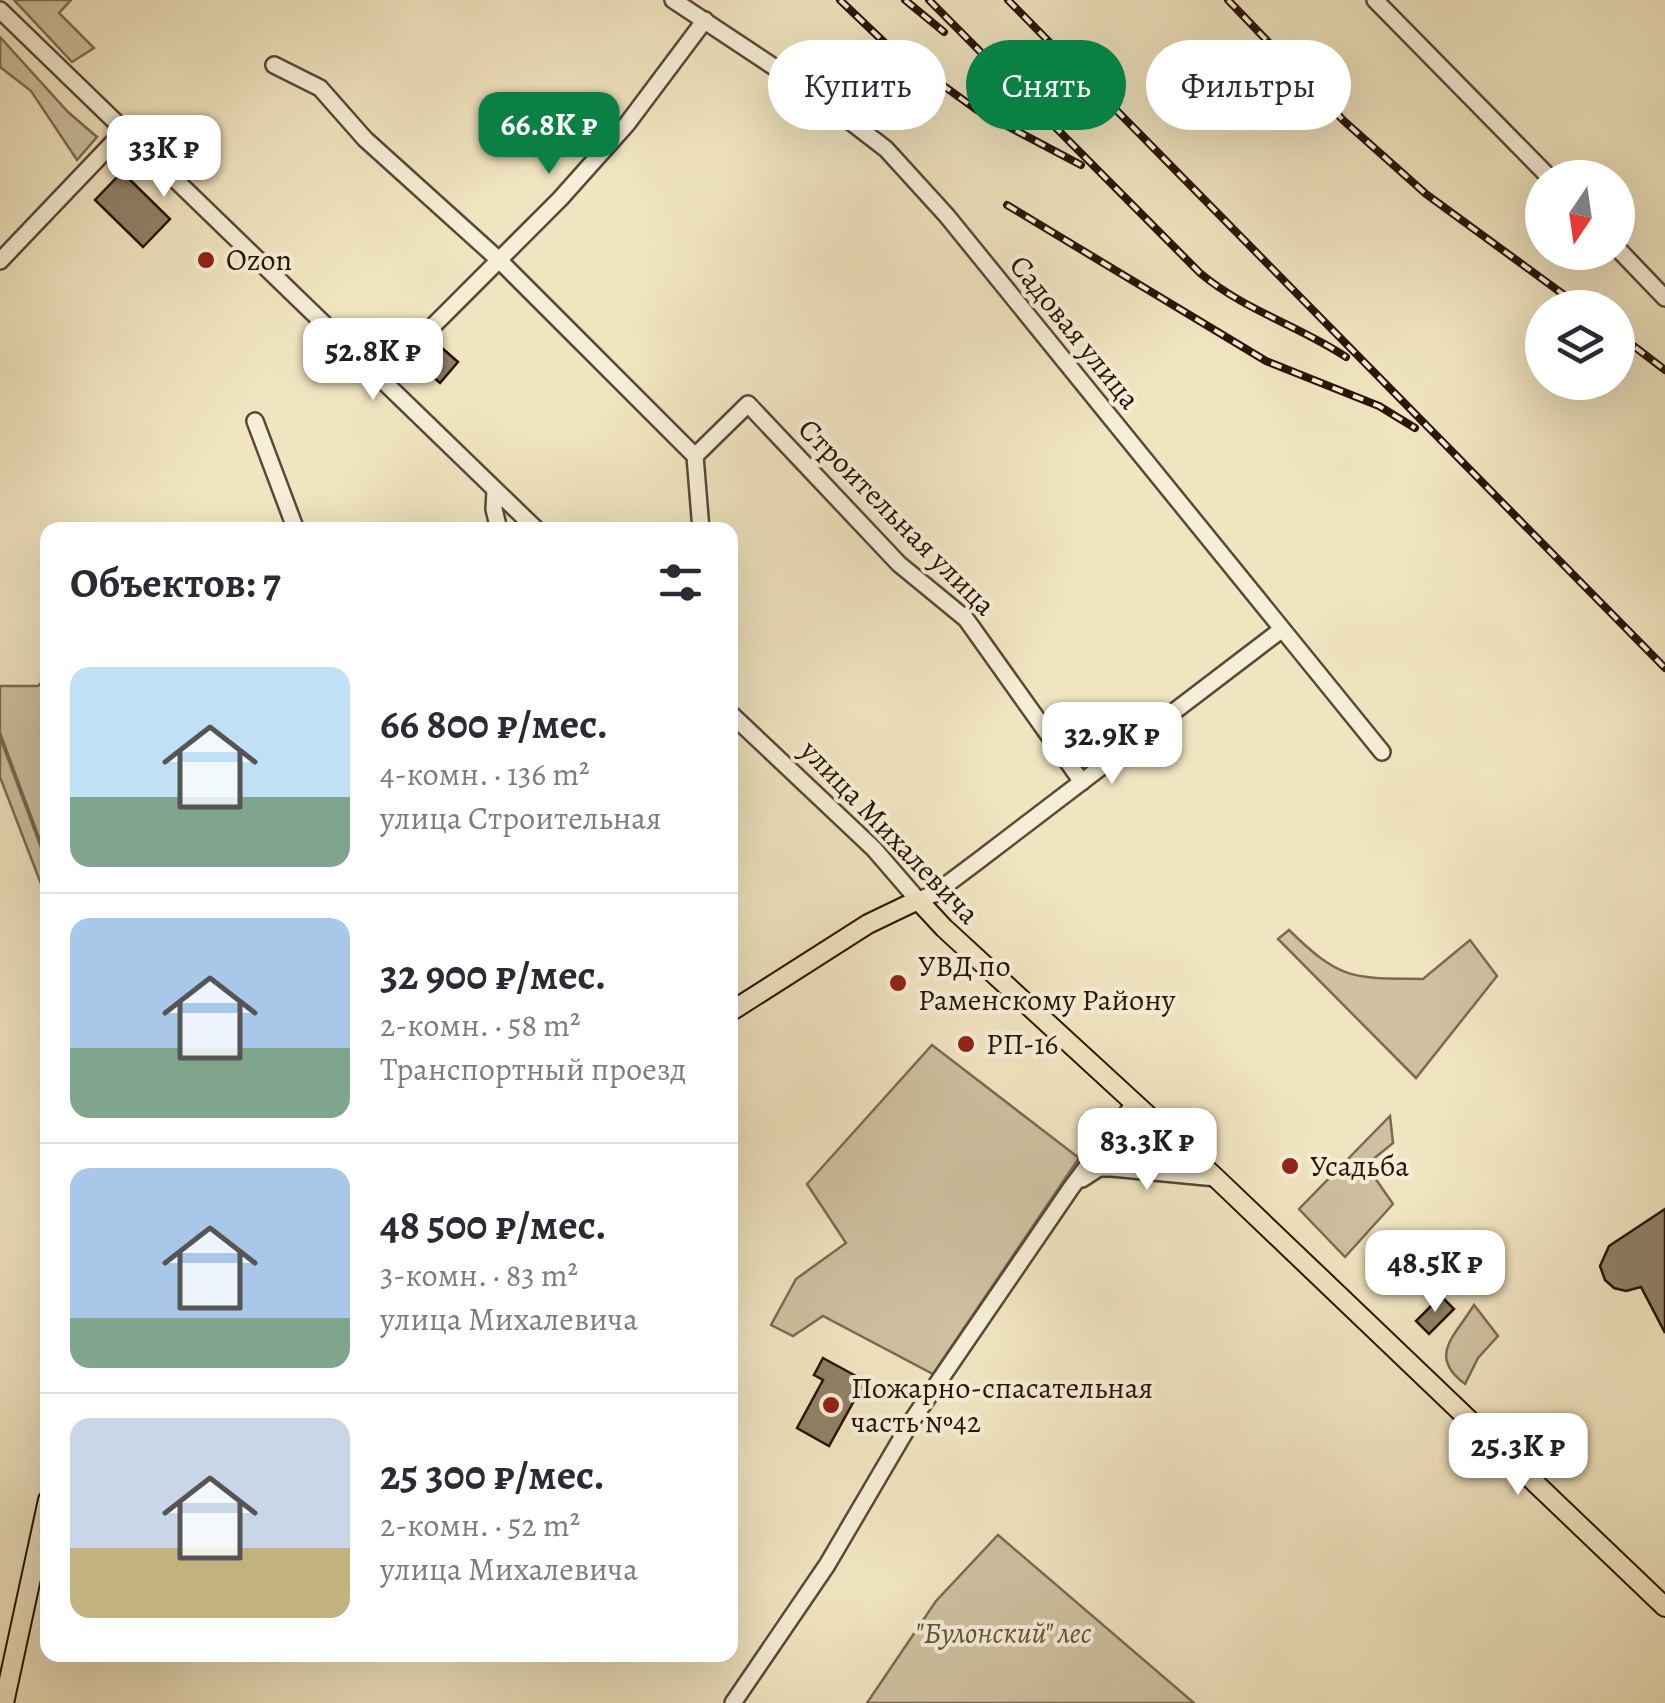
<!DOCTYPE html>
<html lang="ru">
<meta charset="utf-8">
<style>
:root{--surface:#fff;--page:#f2f2f3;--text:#2b2b33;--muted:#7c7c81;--line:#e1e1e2;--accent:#0b8043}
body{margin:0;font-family:Alegreya,serif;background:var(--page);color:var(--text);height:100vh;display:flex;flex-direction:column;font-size:38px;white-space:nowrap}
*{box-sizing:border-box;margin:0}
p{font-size:32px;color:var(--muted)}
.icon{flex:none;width:55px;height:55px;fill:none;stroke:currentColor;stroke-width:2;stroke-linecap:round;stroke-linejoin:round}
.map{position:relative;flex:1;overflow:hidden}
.side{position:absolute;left:40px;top:522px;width:698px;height:1140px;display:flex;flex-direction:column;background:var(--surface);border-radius:20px;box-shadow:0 10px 40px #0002}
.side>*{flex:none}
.hud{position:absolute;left:768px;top:40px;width:748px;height:90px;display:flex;gap:20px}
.needle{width:65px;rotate:193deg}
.buttons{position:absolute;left:1525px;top:160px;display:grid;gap:20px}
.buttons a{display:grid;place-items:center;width:110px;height:110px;border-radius:50%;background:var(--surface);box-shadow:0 10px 40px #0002;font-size:50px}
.price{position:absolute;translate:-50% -85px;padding:0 22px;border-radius:20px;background:#fff;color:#222;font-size:32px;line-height:65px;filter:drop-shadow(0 2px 5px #0008)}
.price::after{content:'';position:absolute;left:50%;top:60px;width:30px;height:22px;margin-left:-15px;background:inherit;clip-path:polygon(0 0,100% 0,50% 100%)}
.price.on{background:var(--accent);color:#fff}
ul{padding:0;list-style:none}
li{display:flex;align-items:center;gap:30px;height:250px;padding:0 30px}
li+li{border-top:2px solid var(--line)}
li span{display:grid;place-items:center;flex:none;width:280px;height:200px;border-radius:20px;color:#555}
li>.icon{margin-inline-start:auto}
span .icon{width:120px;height:120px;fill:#fffc;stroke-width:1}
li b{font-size:42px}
h2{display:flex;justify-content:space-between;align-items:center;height:120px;padding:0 30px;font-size:42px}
.pill{padding:0 35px;border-radius:45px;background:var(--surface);box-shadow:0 10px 40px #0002;font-size:35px;line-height:90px}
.pill.on{background:var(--accent);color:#fff}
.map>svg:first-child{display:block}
.green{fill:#cfc1a1;stroke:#7c6a54;stroke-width:2.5}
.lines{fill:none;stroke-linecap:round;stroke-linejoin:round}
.stream{stroke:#786751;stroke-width:4}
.building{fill:#918168;stroke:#291407;stroke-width:2.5}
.minor-casing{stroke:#5b4836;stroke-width:20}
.major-casing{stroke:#291407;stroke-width:22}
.minor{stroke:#f6eed7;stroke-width:15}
.major{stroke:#f1e5c1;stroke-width:18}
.rail-casing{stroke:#291407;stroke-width:8}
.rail{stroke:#f6eed7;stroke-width:4;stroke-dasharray:11;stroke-linecap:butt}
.poi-dot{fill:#8f2418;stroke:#f6eed7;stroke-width:4}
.labels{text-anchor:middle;stroke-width:8;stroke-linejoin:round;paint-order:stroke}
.poi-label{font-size:30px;fill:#291407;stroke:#f6eed7;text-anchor:start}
.street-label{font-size:30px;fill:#291407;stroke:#f6eed7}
.park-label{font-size:30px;font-style:italic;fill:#63513d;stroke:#f6eed7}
</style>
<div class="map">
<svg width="1665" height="1703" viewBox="0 0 1665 1703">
<rect width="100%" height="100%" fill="#f1e5c1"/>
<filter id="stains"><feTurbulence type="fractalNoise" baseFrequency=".002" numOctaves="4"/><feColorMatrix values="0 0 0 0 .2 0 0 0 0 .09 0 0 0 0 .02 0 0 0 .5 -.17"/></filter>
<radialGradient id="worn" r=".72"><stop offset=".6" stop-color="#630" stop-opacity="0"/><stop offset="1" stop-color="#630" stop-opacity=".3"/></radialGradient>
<g class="green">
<polygon points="14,0 71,0 59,13 94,48 72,62"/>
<polygon points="0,37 68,112 97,137 77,160 31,91 0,67"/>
<polygon points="47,676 48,888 43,889 0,777 0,686 38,686"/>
<path d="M1289,930C1341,981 1352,978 1423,979L1470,940L1497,976L1416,1078L1278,939Z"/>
<polygon points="932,1045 1079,1158 933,1374 823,1316 793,1336 771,1325 796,1279 846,1243 807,1184"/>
<polygon points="1390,1116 1393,1143 1366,1165 1393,1204 1345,1257 1299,1209"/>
<path d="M1139,1124L1179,1161V1168L1118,1160L1112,1153C1113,1141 1127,1126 1139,1124Z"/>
<path d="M1474,1305L1498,1336L1478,1358L1465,1384C1427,1356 1455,1336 1474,1305Z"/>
<polygon points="998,1535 1194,1703 867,1703 936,1601"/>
</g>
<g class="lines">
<polyline class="stream" points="0,735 48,864"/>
</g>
<g class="building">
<polygon points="122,172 170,219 143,247 95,200"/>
<polygon points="442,348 458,362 440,383 424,369"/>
<polygon points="1665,1209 1665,1333 1641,1287 1626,1291 1614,1288 1605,1280 1600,1266 1609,1246"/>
<polygon points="1441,1296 1454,1309 1429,1334 1416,1321"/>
<polygon points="823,1358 865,1381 829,1446 797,1428 823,1380 814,1375"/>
</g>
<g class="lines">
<g class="minor-casing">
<g id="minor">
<polyline points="673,0 812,92 886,149 947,216 1382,752"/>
<polyline points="1375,0 1550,178"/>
<polyline points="0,10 537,530"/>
<polyline points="274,65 320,88 365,139 499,260 695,456 701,530"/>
<polyline points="1618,249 1665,298"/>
<polyline points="0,261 125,130"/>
<polyline points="380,379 560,199 627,124 705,20"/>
<polyline points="255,421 296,530"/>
<polyline points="695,456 748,404 899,564 966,619 1082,782"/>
<polyline points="495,491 494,509 499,530"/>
<polyline points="730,713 874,849 918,900 934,894 978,861 1281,630"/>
<polyline points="1082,1179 1099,1168 1112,1168 1216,1178"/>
<polyline points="733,1703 827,1565 911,1422 1071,1188 1133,1105"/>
</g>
</g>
<g class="major-casing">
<g id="major">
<polyline points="730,1012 868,924 918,900 944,928 1216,1178 1665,1607"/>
<polyline points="4,1703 48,1500"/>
</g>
</g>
<use href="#minor" class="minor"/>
<use href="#major" class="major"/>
<g class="rail-casing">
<g id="rail">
<polyline points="840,0 886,44 977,110 1081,165"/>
<polyline points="905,0 944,32"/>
<path d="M929,0L1200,273C1244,310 1299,326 1346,357"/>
<polyline points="1008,0 1665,668"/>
<polyline points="1228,0 1344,121 1426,194 1582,308"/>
<polyline points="1007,205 1266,361 1379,406 1415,428"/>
<polyline points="1618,334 1665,370"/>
</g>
</g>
<use href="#rail" class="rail"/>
</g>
<g class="poi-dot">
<circle cx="206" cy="260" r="10"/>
<circle cx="898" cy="983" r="10"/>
<circle cx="966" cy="1044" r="10"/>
<circle cx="1290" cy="1166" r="10"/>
<circle cx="831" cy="1405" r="10"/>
</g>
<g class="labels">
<g class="poi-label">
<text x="226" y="270">Ozon</text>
<text x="918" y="976">УВД по<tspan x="918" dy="34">Раменскому Району</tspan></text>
<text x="986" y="1054">РП-16</text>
<text x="1310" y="1176">Усадьба</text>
<text x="851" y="1398">Пожарно-спасательная<tspan x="851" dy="34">часть №42</tspan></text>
</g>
<g class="street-label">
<text transform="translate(1075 332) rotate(51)" y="10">Садовая улица</text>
<text transform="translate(897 517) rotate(45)" y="10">Строительная улица</text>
<text transform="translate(890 832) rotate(46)" y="10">улица Михалевича</text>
</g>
<g class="park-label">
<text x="1003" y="1643">"Булонский" лес</text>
</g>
</g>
<rect width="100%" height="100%" filter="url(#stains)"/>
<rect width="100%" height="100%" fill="url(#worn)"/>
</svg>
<div class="buttons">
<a><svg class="needle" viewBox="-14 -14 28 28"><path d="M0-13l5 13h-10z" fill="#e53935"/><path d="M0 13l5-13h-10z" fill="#7c7c81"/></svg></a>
<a><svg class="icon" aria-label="layers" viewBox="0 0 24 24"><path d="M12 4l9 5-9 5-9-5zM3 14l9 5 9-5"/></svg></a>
</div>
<b class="price on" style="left:549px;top:177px">66.8K ₽</b>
<b class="price" style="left:164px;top:200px">33K ₽</b>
<b class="price" style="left:373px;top:403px">52.8K ₽</b>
<b class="price" style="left:1112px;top:787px">32.9K ₽</b>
<b class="price" style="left:1147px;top:1193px">83.3K ₽</b>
<b class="price" style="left:1435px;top:1315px">48.5K ₽</b>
<b class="price" style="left:1518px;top:1498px">25.3K ₽</b>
<div class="hud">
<a class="pill">Купить</a>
<a class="pill on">Снять</a>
<a class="pill">Фильтры</a>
</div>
<section class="side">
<h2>Объектов: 7<svg class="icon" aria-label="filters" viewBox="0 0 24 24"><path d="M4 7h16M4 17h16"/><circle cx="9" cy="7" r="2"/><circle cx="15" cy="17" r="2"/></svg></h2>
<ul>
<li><span style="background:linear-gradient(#bfe0f5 65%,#7fa58c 0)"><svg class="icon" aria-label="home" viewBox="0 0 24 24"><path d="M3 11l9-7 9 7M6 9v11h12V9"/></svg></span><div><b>66 800 ₽/мес.</b><p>4-комн. · 136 m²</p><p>улица Строительная</p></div></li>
<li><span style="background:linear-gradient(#a9c7e8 65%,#7fa58c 0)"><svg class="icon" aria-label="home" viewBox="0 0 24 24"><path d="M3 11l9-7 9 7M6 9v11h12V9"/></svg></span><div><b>32 900 ₽/мес.</b><p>2-комн. · 58 m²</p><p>Транспортный проезд</p></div></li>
<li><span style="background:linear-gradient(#a9c7e8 75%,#7fa58c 0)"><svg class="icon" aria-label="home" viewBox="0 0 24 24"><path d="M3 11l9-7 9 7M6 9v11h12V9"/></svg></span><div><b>48 500 ₽/мес.</b><p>3-комн. · 83 m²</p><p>улица Михалевича</p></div></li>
<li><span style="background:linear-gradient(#c9d6e8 65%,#c2b280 0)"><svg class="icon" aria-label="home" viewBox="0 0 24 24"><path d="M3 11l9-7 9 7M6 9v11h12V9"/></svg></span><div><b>25 300 ₽/мес.</b><p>2-комн. · 52 m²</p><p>улица Михалевича</p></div></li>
</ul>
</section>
</div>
